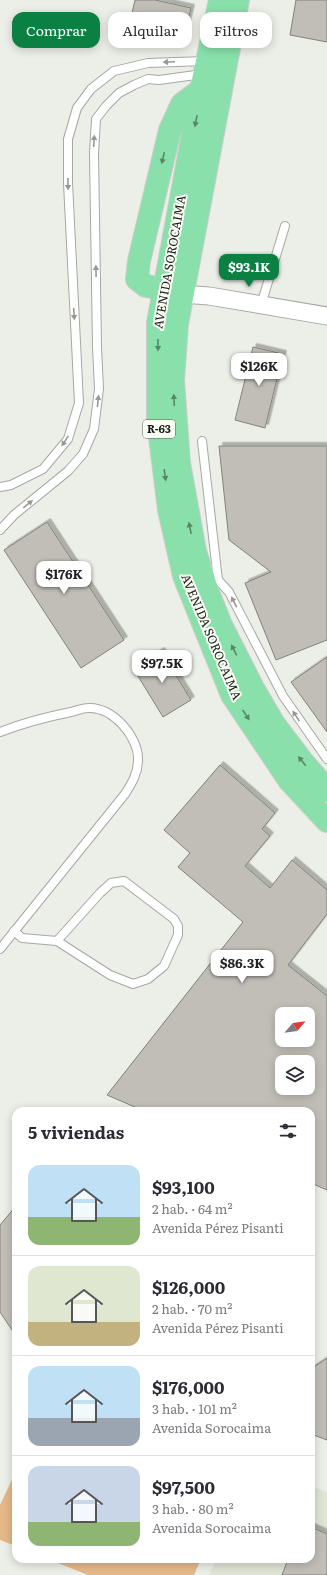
<!DOCTYPE html>
<html lang="es">
<meta charset="utf-8">
<style>
:root{--surface:#fff;--page:#f7f7f7;--text:#2b2b33;--muted:#7c7c81;--line:#e1e1e2;--accent:#0b8043}
body{margin:0;font-family:Literata,serif;background:var(--page);color:var(--text);height:100vh;display:flex;flex-direction:column;font-size:15px;white-space:nowrap}
*{box-sizing:border-box;margin:0}
p{font-size:13px;color:var(--muted)}
.icon{flex:none;width:22px;height:22px;fill:none;stroke:currentColor;stroke-width:2;stroke-linecap:round;stroke-linejoin:round}
.map{position:relative;flex:1;overflow:hidden}
.sheet{position:absolute;left:12px;top:1107px;width:303px;height:456px;display:flex;flex-direction:column;background:var(--surface);border-radius:12px;box-shadow:0 2px 10px #0003}
.sheet>*{flex:none}
.banner{position:absolute;left:12px;top:12px;width:303px;height:36px;display:flex;gap:8px}
.needle{width:26px;rotate:62deg}
.controls{position:absolute;left:275px;top:1007px;display:grid;gap:8px}
.controls a{display:grid;place-items:center;width:40px;height:40px;border-radius:8px;background:var(--surface);box-shadow:0 2px 10px #0003;font-size:20px}
.price{position:absolute;translate:-50% -34px;padding:0 9px;border-radius:8px;background:#fff;color:#222;font-size:13px;line-height:26px;filter:drop-shadow(0 1px 2px #0008)}
.price::after{content:'';position:absolute;left:50%;top:24px;width:12px;height:9px;margin-left:-6px;background:inherit;clip-path:polygon(0 0,100% 0,50% 100%)}
.price.active{background:var(--accent);color:#fff}
ul{padding:0;list-style:none}
li{display:flex;align-items:center;gap:12px;height:100px;padding:0 16px}
li+li{border-top:1px solid var(--line)}
li span{display:grid;place-items:center;flex:none;width:112px;height:80px;border-radius:12px;color:#555}
li>.icon{margin-inline-start:auto}
span .icon{width:48px;height:48px;fill:#fffc;stroke-width:1}
li b{font-size:17px}
h2{display:flex;justify-content:space-between;align-items:center;height:48px;padding:0 16px;font-size:17px}
.pill{padding:0 14px;border-radius:12px;background:var(--surface);box-shadow:0 2px 10px #0003;font-size:14px;line-height:36px}
.pill.active{background:var(--accent);color:#fff}
.map>svg:first-child{display:block}
.built{fill:#dfe5d5}
.green{fill:#e5b88a}
.building{fill:#c0beb6;stroke:#84827a;fill-rule:evenodd;filter:url(#shadow)}
.lines{fill:none;stroke-linecap:round;stroke-linejoin:round}
.lane-casing{stroke:#a6a9a2;stroke-width:10}
.street-casing{stroke:#a6a9a2;stroke-width:19}
.primary-casing{stroke:#cdcdcc;stroke-width:24}
.lane{stroke:#fff;stroke-width:8}
.street{stroke:#fff;stroke-width:17}
.primary{stroke:#89e0ab;stroke-width:22}
.oneway{fill:#989897}
.oneway2{fill:#578769}
.labels{text-anchor:middle;stroke-width:4;stroke-linejoin:round;paint-order:stroke}
.shield{fill:#fafdf4;stroke:#5d5f5a;stroke-width:1}
.shield-label{font-size:11px;font-weight:bold;fill:#1a1b18}
.street-label{font-size:12px;fill:#1a1b18;stroke:#fafdf4}
</style>
<div class="map">
<svg width="327" height="1575" viewBox="0 0 327 1575">
<defs>
<filter id="shadow"><feDropShadow dx="3.5" dy="-3.5" stdDeviation="0" flood-color="#0004"/></filter>
</defs>
<rect width="100%" height="100%" fill="#ecefe7"/>
<polygon class="built" points="311,1486 327,1492 327,1575 209,1575 216,1559 311,1559"/>
<g class="green">
<polygon points="16,1471 16,1546 0,1540 0,1505"/>
<polygon points="48,1559 201,1559 194,1575 88,1575"/>
</g>
<g class="building">
<polygon points="135,0 155,0 191,8 182,44 128,31"/>
<polygon points="296,0 327,0 327,42 290,35"/>
<polygon points="253,347 283,354 265,428 235,420"/>
<polygon points="219,446 327,446 327,640 276,660 245,583 271,572 229,540"/>
<polygon points="47,522 124,640 81,668 4,550"/>
<polygon points="161,651 191,700 163,717 133,668"/>
<polygon points="327,657 327,732 291,682"/>
<path d="M220,765L275,813L262,829L270,836L245,866L270,888L292,860L327,890V914L288,965L327,996V1190L311,1183V1111H144L107,1095L243,922L178,867L190,853L164,830ZM282,1014H308V1040H282ZM282,1062H308V1088H282Z"/>
<polygon points="16,1206 16,1336 0,1312 0,1225"/>
<polygon points="327,1358 327,1440 311,1434 311,1369"/>
<polygon points="311,1527 327,1534 327,1575 282,1575 288,1559 311,1559"/>
</g>
<g class="lines">
<g class="lane-casing">
<g id="lane">
<polyline points="261,305 285,226"/>
<polyline points="202,441 218,580"/>
<polyline points="0,487 11,485 43,469 68,439 79,403 68,183 68,139 77,108 91,89 114,71 148,63 205,61"/>
<polyline points="0,530 14,515 68,471 83,454 94,429 99,389 97,347 94,153 96,119 106,106 119,93 134,85 148,79 159,80 203,74"/>
<polyline points="206,577 218,580 229,592 283,696 327,759"/>
<path d="M0,732C23,723 46,717 71,712C76,711 82,708 88,708C112,706 139,737 138,760C138,773 132,783 125,794L0,949"/>
<polyline points="14,931 22,938 57,941 110,975 133,984 148,979 164,966 178,935 178,926 174,919 124,881 111,883 100,893 57,941"/>
</g>
</g>
<g class="street-casing">
<polyline id="street" points="171,291 182,294 209,296 327,316"/>
</g>
<g class="primary-casing">
<g id="primary">
<polyline points="220,0 201,90 158,323 158,421 169,510 184,576 232,695 289,780 327,821"/>
<polyline points="238,0 177,324 173,380 179,463 195,551 207,590 221,625 253,688 274,724 302,761 327,790"/>
<polyline points="164,289 146,286 137,279 139,261 170,130 182,104 201,90"/>
</g>
</g>
<use href="#lane" class="lane"/>
<use href="#street" class="street"/>
<use href="#primary" class="primary"/>
</g>
<defs><path id="oneway-solid" d="M-6-.8H1V-3.2L6.5 0L1 3.2V.8H-6Z"/></defs>
<g class="oneway">
<use href="#oneway-solid" transform="translate(169 62) rotate(178)"/>
<use href="#oneway-solid" transform="translate(94 141) rotate(-87)"/>
<use href="#oneway-solid" transform="translate(68 184) rotate(89)"/>
<use href="#oneway-solid" transform="translate(96 271) rotate(-91)"/>
<use href="#oneway-solid" transform="translate(74 314) rotate(87)"/>
<use href="#oneway-solid" transform="translate(98 401) rotate(-84)"/>
<use href="#oneway-solid" transform="translate(65 441) rotate(124)"/>
<use href="#oneway-solid" transform="translate(28 504) rotate(-39)"/>
<use href="#oneway-solid" transform="translate(234 602) rotate(-117)"/>
<use href="#oneway-solid" transform="translate(296 716) rotate(-124)"/>
</g>
<g class="oneway2">
<use href="#oneway-solid" transform="translate(196 121) rotate(101)"/>
<use href="#oneway-solid" transform="translate(163 158) rotate(103)"/>
<use href="#oneway-solid" transform="translate(158 345) rotate(90)"/>
<use href="#oneway-solid" transform="translate(174 400) rotate(-93)"/>
<use href="#oneway-solid" transform="translate(165 475) rotate(82)"/>
<use href="#oneway-solid" transform="translate(190 528) rotate(-101)"/>
<use href="#oneway-solid" transform="translate(234 650) rotate(-117)"/>
<use href="#oneway-solid" transform="translate(246 715) rotate(56)"/>
<use href="#oneway-solid" transform="translate(302 761) rotate(-129)"/>
</g>
<g class="labels">
<rect class="shield" x="143" y="420" width="32" height="18" rx="3"/>
<g class="shield-label">
<text x="159" y="433">R-63</text>
</g>
<g class="street-label">
<text transform="translate(170 262) rotate(-80)" y="4">AVENIDA SOROCAIMA</text>
<text transform="translate(211 637) rotate(67)" y="4">AVENIDA SOROCAIMA</text>
</g>
</g>
</svg>
<div class="controls">
<a><svg class="needle" viewBox="-14 -14 28 28"><path d="M0-13l5 13h-10z" fill="#e53935"/><path d="M0 13l5-13h-10z" fill="#7c7c81"/></svg></a>
<a><svg class="icon" aria-label="layers" viewBox="0 0 24 24"><path d="M12 4l9 5-9 5-9-5zM3 14l9 5 9-5"/></svg></a>
</div>
<b class="price active" style="left:249px;top:288px">$93.1K</b>
<b class="price" style="left:259px;top:387px">$126K</b>
<b class="price" style="left:64px;top:595px">$176K</b>
<b class="price" style="left:162px;top:684px">$97.5K</b>
<b class="price" style="left:242px;top:984px">$86.3K</b>
<div class="banner">
<a class="pill active">Comprar</a>
<a class="pill">Alquilar</a>
<a class="pill">Filtros</a>
</div>
<section class="sheet">
<h2>5 viviendas<svg class="icon" aria-label="filters" viewBox="0 0 24 24"><path d="M4 7h16M4 17h16"/><circle cx="9" cy="7" r="2"/><circle cx="15" cy="17" r="2"/></svg></h2>
<ul>
<li><span style="background:linear-gradient(#bfe0f5 65%,#8fb573 0)"><svg class="icon" aria-label="home" viewBox="0 0 24 24"><path d="M3 11l9-7 9 7M6 9v11h12V9"/></svg></span><div><b>$93,100</b><p>2 hab. · 64 m²</p><p>Avenida Pérez Pisanti</p></div></li>
<li><span style="background:linear-gradient(#dfe7d0 70%,#c2b280 0)"><svg class="icon" aria-label="home" viewBox="0 0 24 24"><path d="M3 11l9-7 9 7M6 9v11h12V9"/></svg></span><div><b>$126,000</b><p>2 hab. · 70 m²</p><p>Avenida Pérez Pisanti</p></div></li>
<li><span style="background:linear-gradient(#bfe0f5 65%,#9aa5b1 0)"><svg class="icon" aria-label="home" viewBox="0 0 24 24"><path d="M3 11l9-7 9 7M6 9v11h12V9"/></svg></span><div><b>$176,000</b><p>3 hab. · 101 m²</p><p>Avenida Sorocaima</p></div></li>
<li><span style="background:linear-gradient(#c9d6e8 70%,#8fb573 0)"><svg class="icon" aria-label="home" viewBox="0 0 24 24"><path d="M3 11l9-7 9 7M6 9v11h12V9"/></svg></span><div><b>$97,500</b><p>3 hab. · 80 m²</p><p>Avenida Sorocaima</p></div></li>
</ul>
</section>
</div>
